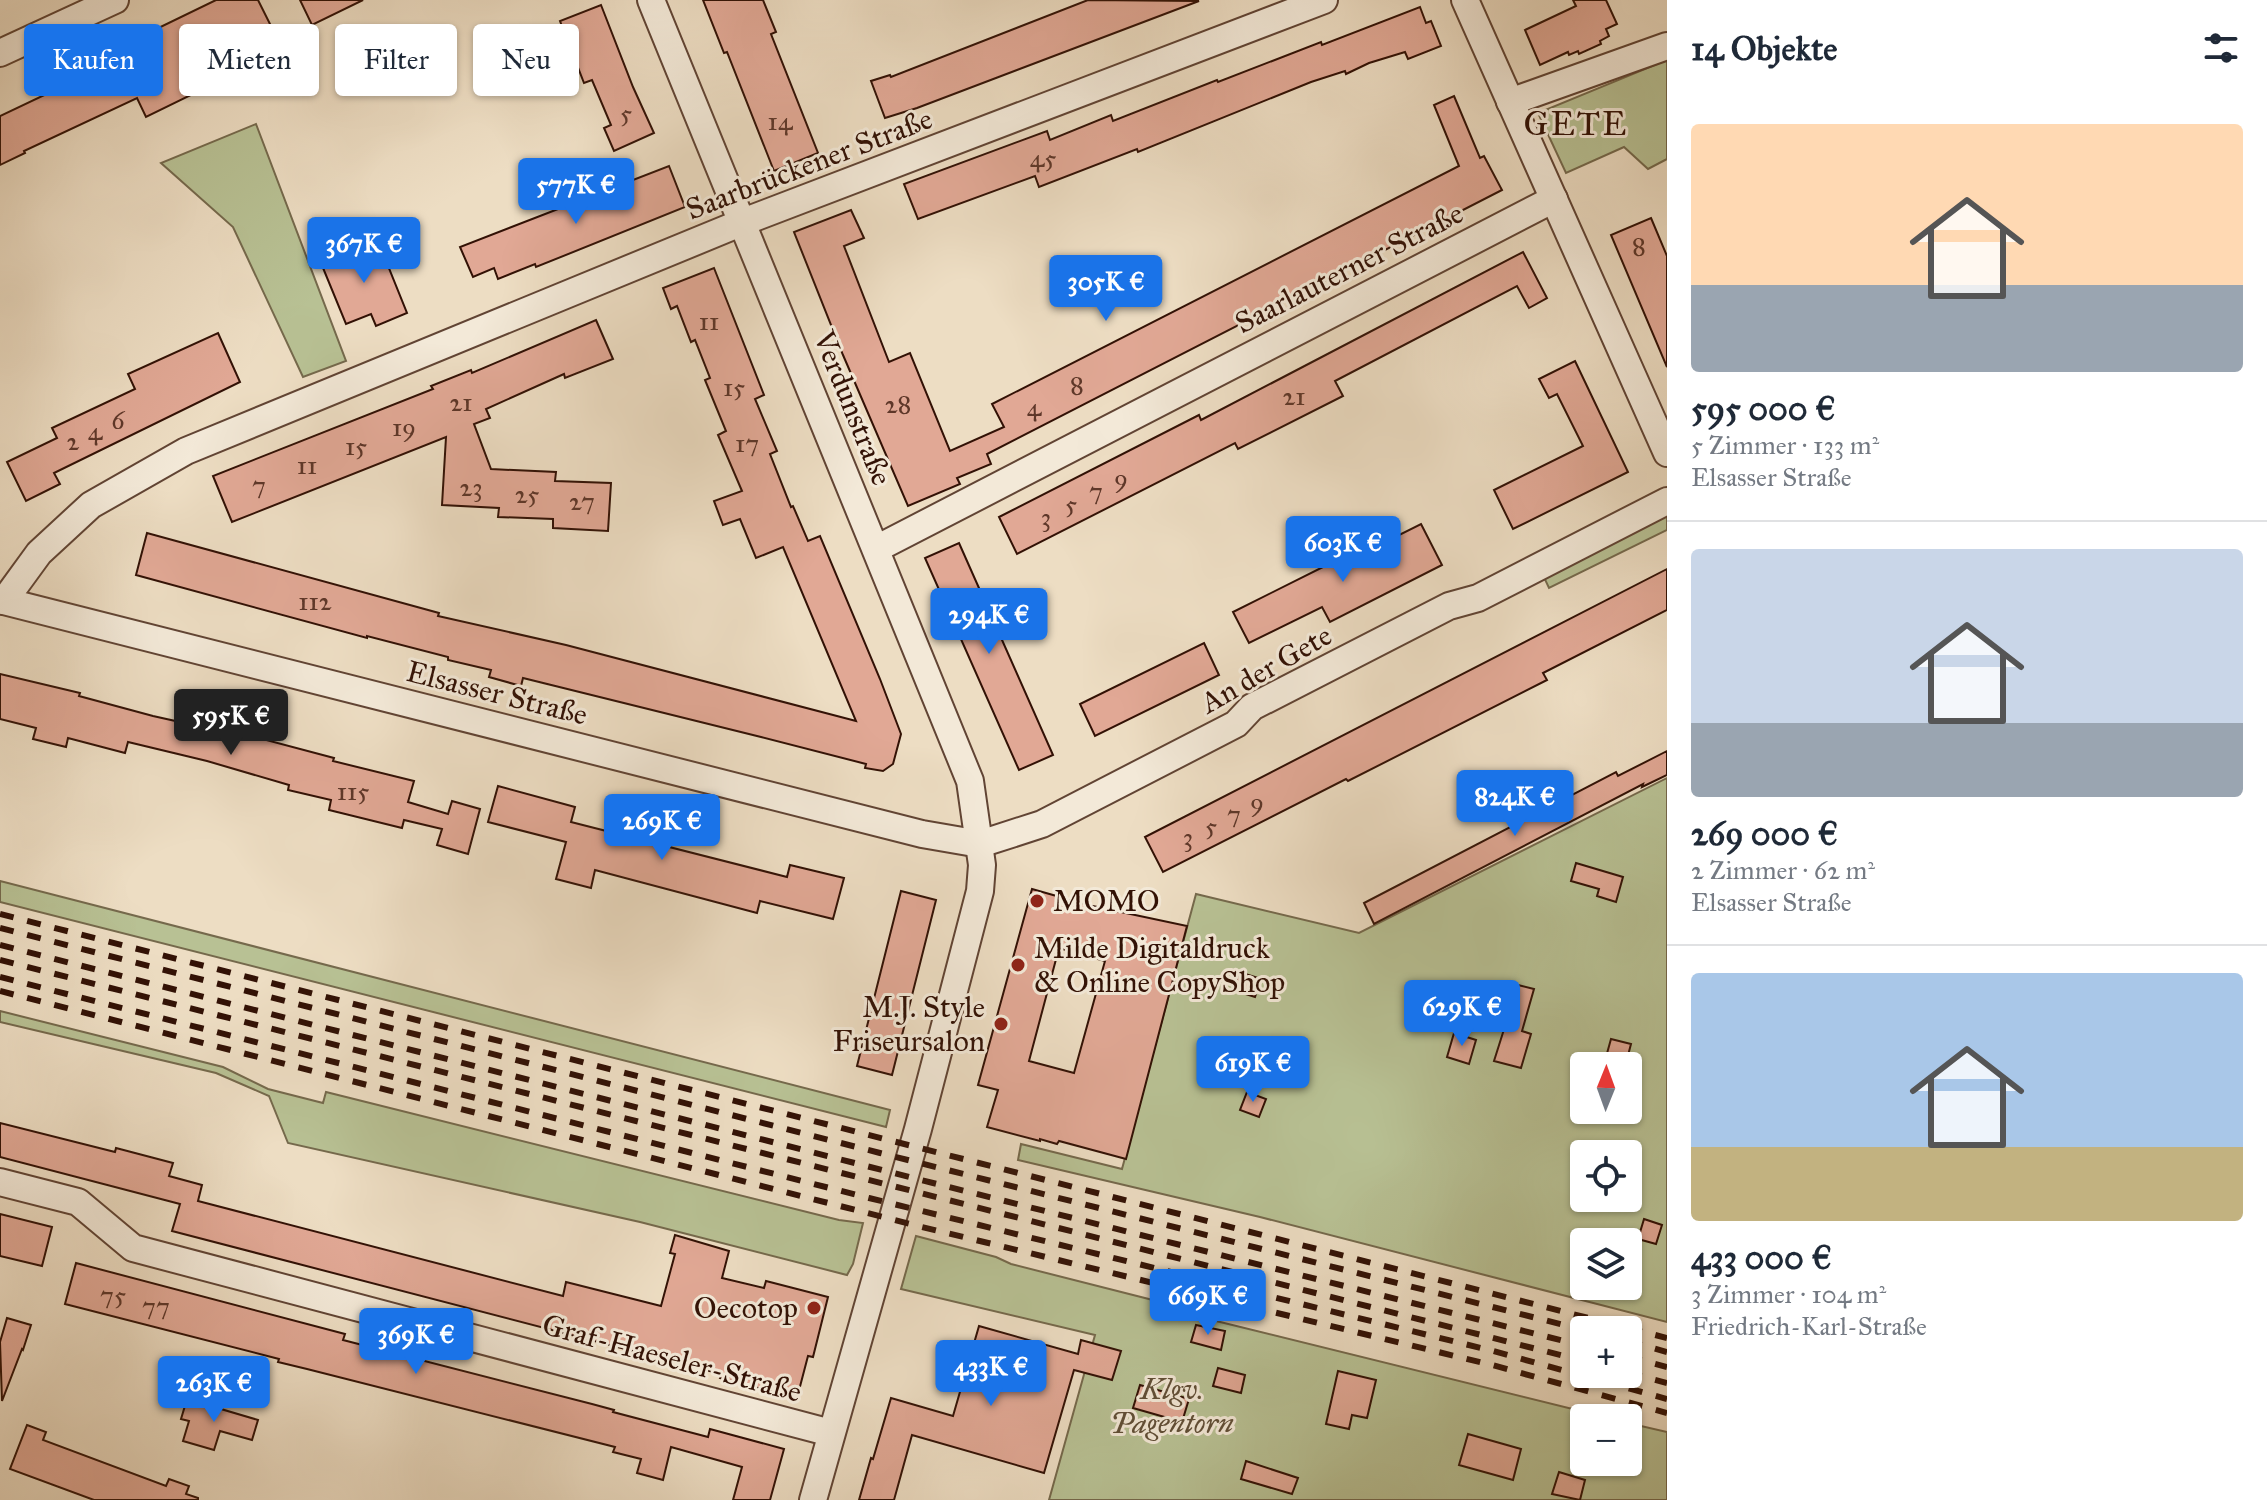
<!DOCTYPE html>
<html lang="de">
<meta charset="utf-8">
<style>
:root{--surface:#fff;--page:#f2f2f3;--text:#1f2937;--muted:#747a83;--line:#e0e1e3;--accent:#1a73e8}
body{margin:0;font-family:"IM FELL Great Primer",serif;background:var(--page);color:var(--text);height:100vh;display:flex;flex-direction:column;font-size:30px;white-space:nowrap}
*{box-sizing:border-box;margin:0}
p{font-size:26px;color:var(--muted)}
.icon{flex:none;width:44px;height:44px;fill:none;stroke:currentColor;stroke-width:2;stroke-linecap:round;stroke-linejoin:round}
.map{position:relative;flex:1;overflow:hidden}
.details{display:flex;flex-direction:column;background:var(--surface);width:600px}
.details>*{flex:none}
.banner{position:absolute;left:24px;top:24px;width:760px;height:72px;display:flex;gap:16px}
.needle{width:52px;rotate:1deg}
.tools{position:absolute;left:1570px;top:1052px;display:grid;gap:16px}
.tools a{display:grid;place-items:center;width:72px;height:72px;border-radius:8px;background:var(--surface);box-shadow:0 2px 6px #0004;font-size:40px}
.price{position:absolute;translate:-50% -68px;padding:0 18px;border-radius:8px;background:var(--accent);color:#fff;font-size:26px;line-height:52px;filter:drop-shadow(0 2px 4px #0008)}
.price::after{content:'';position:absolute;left:50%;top:48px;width:24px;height:18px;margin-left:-12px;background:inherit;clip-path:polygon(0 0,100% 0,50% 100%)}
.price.current{background:#222;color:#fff}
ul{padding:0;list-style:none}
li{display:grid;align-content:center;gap:16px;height:424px;padding:0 24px}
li+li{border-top:2px solid var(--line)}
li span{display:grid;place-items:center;height:248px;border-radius:8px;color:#555}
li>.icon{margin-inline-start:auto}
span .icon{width:144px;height:144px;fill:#fffc;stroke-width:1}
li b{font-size:34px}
h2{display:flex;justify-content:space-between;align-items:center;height:96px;padding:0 24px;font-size:34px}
.chip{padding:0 28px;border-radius:8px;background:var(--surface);box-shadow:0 2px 6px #0004;font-size:28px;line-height:72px}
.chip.current{background:var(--accent);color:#fff}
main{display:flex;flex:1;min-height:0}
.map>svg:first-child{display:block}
.green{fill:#b8c194;stroke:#75694c;stroke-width:2;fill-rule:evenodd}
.building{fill:#e1a895;stroke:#321105;stroke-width:2;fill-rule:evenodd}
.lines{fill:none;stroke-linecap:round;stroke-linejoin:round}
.minor-casing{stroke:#614434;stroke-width:30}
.minor{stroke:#f3e9d8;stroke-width:26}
.rail{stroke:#321105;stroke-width:6;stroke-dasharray:14 14;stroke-linecap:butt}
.poi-dot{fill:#8f2418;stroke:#f3e9d8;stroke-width:3}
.labels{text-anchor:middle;stroke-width:6;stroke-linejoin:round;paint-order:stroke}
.number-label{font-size:26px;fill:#5e3729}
.street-label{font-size:30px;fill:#321105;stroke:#f3e9d8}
.poi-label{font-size:30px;fill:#321105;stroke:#f3e9d8;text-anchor:start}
.park-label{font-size:30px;font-style:italic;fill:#614f37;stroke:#f3e9d8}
.quarter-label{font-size:34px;letter-spacing:2px;fill:#321105;stroke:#f3e9d8}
</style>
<main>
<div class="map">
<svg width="1667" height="1500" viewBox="0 0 1667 1500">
<rect width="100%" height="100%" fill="#edddc3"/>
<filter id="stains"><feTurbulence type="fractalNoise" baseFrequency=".0025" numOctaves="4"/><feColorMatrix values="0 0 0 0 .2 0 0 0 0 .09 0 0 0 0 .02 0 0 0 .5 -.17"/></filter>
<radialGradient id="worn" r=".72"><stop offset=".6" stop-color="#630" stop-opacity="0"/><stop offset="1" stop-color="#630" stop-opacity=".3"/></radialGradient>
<g class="green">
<polygon points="1667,60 1667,159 1648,169 1624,147 1566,173 1538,113"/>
<polygon points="256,124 346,361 303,377 233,227 161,163"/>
<polygon points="1667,505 1667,530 1549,588 1541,571"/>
<path d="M1667,778V1322L1260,1217L1018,1160L1021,1144L1122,1169L1196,894L1359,933ZM1584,1066H1628V1110H1584ZM1584,1154H1628V1198H1584ZM1584,1242H1628V1286H1584Z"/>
<polygon points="0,881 890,1110 886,1127 0,902"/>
<polygon points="0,1011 223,1067 268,1089 323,1103 326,1092 839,1220 863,1223 853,1264 847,1275 640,1222 288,1143 269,1096 216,1073 0,1022"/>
<polygon points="916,1236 996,1257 1011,1264 1196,1311 1208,1319 1609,1418 1584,1418 1584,1462 1628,1462 1628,1423 1667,1432 1667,1500 1049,1500 1095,1335 901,1289"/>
</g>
<g class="building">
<polygon points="216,0 258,0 283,50 146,117 137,98 24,151 25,153 0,165 0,116 118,60 113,50"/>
<polygon points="300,0 363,0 312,25"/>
<polygon points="703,0 763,0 776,32 771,34 818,153 774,171 727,52 724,53"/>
<polygon points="1088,0 1199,1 917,108 885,118 871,81 890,75 891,77"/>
<polygon points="1573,0 1606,0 1617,24 1606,29 1609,36 1600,41 1601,44 1579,54 1578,51 1569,55 1568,52 1540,65 1525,30 1576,6"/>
<polygon points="601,5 633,87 654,133 614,151 604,128 611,125 592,80 584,83 560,21"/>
<polygon points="1420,7 1426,23 1431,21 1441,46 1408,59 1405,52 1369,63 1346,74 1345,71 1311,82 1138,152 1137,149 1039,187 1035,176 918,219 904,184 1047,131 1050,140 1111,115 1113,121 1217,80 1218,82 1321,42 1322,45"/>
<polygon points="1454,96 1480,158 1484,156 1502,190 987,454 991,464 957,478 960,484 908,506 843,355 794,232 851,210 864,238 844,246 889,362 910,353 950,451 1004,427 992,404 1459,166 1434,105"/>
<polygon points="669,166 685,207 536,267 535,264 498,279 494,268 473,277 460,247"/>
<polygon points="1651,218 1667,256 1667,367 1611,235"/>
<polygon points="378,241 407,313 376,326 371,314 346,324 321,263"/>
<polygon points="1523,252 1547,298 1529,308 1517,286 1335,381 1343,396 1238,449 1235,443 1017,554 999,517 1199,415 1201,420"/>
<polygon points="714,268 764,395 755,399 777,451 770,454 791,507 793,506 808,541 820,536 880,679 901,734 893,764 883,771 865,768 866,764 761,737 523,678 521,686 489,677 491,670 448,660 448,657 367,636 367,638 136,575 147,533 439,613 438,616 566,645 856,721 783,547 756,558 740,519 723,525 714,501 742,491 718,435 726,431 705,380 710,378 695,340 691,342 677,306 671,309 663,288"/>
<polygon points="596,320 613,359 565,378 564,374 486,409 490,418 474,424 491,469 556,472 555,481 611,483 608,531 553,528 553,519 498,517 499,508 442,505 446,437 232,522 213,476 433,389 431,386 471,370 472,373"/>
<polygon points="218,333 240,382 54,473 60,484 26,501 7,462 57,438 52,428 135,389 128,374"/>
<polygon points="1575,361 1628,472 1513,529 1494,490 1583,446 1557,394 1549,398 1539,379"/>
<polygon points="1421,524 1442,565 1330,622 1322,607 1249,643 1233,612 1343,557 1345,562"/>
<polygon points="959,543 1053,755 1019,770 925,558"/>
<polygon points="1667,569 1667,610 1543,673 1547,680 1348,781 1346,779 1163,872 1145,837"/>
<polygon points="1204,643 1219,675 1095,736 1080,704"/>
<polygon points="0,674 80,693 79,696 153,716 216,730 217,727 334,758 333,761 414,781 408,802 448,814 452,801 480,809 468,854 437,845 442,829 404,820 402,828 329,810 331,800 288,790 289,785 207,761 128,742 125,753 68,738 66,747 33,739 36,728 0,719"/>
<polygon points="1667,751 1667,775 1642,787 1643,784 1374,924 1364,903 1616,772 1618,776"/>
<polygon points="498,786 575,807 571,822 787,877 790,865 844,878 833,919 760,901 757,913 595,870 591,888 556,879 566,842 488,822"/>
<polygon points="1576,863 1623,877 1616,902 1597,896 1599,889 1571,881"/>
<path d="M1032,889L1088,905L1187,926L1126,1159L1059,1141L1057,1144L1040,1139V1141L987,1127L998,1090L978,1085ZM1059,948L1105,961L1074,1073L1029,1061Z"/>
<polygon points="901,891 936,900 892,1075 857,1066"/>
<polygon points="1239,972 1261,979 1255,997 1233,990"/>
<polygon points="1518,985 1534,989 1522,1031 1531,1034 1521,1068 1494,1061"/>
<polygon points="1454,1033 1476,1040 1469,1064 1447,1057"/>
<polygon points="1611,1039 1631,1044 1626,1063 1606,1057"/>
<polygon points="1247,1092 1266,1099 1259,1117 1240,1110"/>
<polygon points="0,1123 115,1152 116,1148 173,1163 169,1176 202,1185 198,1201 563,1296 566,1282 661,1306 675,1254 670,1253 675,1235 729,1251 722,1278 764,1288 766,1281 828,1297 813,1357 808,1356 797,1398 720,1378 721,1374 172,1231 180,1204 0,1157"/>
<polygon points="0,1214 52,1227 42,1266 0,1256"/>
<polygon points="1644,1219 1662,1225 1656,1244 1638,1239"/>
<polygon points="76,1263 345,1334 343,1340 592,1404 614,1410 613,1412 708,1437 710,1429 784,1449 770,1500 733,1500 742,1467 671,1447 663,1480 637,1473 641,1459 613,1452 615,1447 307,1369 278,1362 279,1359 65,1304"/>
<polygon points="7,1318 31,1325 23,1350 22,1349 2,1401 0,1342"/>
<polygon points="1196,1325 1225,1331 1221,1350 1191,1342"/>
<polygon points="979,1326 1078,1354 1081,1340 1121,1351 1112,1380 1074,1370 1044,1473 912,1435 894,1500 859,1500 871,1458 873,1459 891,1398 953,1416"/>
<polygon points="1218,1368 1245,1375 1241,1393 1213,1386"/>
<polygon points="1338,1371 1376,1380 1367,1418 1352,1415 1349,1429 1326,1424"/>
<polygon points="1140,1385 1189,1399 1182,1422 1133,1408"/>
<polygon points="187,1399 258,1420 252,1440 220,1431 214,1450 183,1441 189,1421 181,1419"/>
<polygon points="27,1425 46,1432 43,1440 166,1486 169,1479 189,1486 186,1494 198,1498 198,1500 94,1500 10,1469"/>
<polygon points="1468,1434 1521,1449 1513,1480 1459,1465"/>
<polygon points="1246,1461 1298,1478 1292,1494 1241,1479"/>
<polygon points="1559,1472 1585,1480 1580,1500 1552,1494"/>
</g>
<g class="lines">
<g class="minor-casing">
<g id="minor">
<polyline points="651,0 970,781 982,865 980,891 918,1129 813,1500"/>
<polyline points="1465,0 1667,453"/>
<polyline points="0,53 115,0"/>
<polyline points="1510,102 1667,46"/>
<polyline points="876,549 1554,199"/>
<polyline points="0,600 922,834 980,844 1042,824 1236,724 1252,707 1449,606 1478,598 1667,501"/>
<polyline points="4,601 39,553 91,505 186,451 743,222 1324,0"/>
<polyline points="0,1182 78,1202 133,1248 831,1433"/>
</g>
</g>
<use href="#minor" class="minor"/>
<g class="rail">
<polyline points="0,914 1667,1338"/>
<polyline points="0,928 880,1153 1584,1330"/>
<polyline points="0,945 933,1183 1584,1346"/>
<polyline points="0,960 1584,1361"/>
<polyline points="0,977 869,1198 1493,1351 1667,1399"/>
<polyline points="0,991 922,1227 1492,1365 1667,1413"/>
<polyline points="1628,1341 1667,1352"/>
<polyline points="1628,1357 1667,1367"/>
<polyline points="1628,1373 1667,1383"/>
</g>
</g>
<g class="poi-dot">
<circle cx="1037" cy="901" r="8"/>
<circle cx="1018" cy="965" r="8"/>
<circle cx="1001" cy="1024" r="8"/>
<circle cx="814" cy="1308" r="8"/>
</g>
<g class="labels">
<g class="number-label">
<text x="626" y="122">5</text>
<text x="780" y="130">14</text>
<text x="1043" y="167">45</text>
<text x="1639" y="255">8</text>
<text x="709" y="330">11</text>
<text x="1077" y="394">8</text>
<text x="734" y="396">15</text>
<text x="1294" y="405">21</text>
<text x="461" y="411">21</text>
<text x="898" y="413">28</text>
<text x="1034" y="416">4</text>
<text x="118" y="429">6</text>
<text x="404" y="436">19</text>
<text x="95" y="440">4</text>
<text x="73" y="450">2</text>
<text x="747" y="452">17</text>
<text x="356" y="455">15</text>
<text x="307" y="474">11</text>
<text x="1121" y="487">9</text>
<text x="259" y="494">7</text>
<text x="471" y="496">23</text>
<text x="1096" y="500">7</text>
<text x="527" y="503">25</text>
<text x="582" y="510">27</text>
<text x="1071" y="513">5</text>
<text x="1046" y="526">3</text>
<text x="315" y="610">112</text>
<text x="353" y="800">115</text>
<text x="1257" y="811">9</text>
<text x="1234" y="823">7</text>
<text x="1211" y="835">5</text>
<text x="1188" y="846">3</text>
<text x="113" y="1304">75</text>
<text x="156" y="1315">77</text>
</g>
<g class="street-label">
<text transform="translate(809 164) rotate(-21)" y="10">Saarbrückener Straße</text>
<text transform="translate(1349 268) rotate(-27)" y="10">Saarlauterner Straße</text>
<text transform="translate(853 408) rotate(68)" y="10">Verdunstraße</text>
<text transform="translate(1266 669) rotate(-30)" y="10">An der Gete</text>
<text transform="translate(497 693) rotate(14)" y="10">Elsasser Straße</text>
<text transform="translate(672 1358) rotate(15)" y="10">Graf-Haeseler-Straße</text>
</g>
<g class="poi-label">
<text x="1053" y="911">MOMO</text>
<text x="1034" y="958">Milde Digitaldruck<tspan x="1034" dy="34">&amp; Online CopyShop</tspan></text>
<text x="985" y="1017" text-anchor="end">M.J. Style<tspan x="985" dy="34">Friseursalon</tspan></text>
<text x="798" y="1318" text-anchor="end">Oecotop</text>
</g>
<g class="park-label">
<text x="1172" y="1399">Klgv.<tspan x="1172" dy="34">Pagentorn</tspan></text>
</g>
<g class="quarter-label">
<text x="1576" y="135">GETE</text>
</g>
</g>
<rect width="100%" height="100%" filter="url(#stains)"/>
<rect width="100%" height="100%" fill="url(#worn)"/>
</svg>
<div class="tools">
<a><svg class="needle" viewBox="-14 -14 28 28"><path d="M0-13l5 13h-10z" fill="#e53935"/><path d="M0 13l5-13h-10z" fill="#747a83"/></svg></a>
<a><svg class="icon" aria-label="locate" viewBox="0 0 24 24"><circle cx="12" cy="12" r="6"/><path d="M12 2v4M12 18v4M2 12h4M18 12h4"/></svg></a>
<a><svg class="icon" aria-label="layers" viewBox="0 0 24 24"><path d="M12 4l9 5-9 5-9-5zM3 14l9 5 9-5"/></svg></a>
<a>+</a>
<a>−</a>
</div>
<b class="price" style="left:576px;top:226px">577K €</b>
<b class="price" style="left:364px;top:285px">367K €</b>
<b class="price" style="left:1106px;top:323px">305K €</b>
<b class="price" style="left:1343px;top:584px">603K €</b>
<b class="price" style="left:989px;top:656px">294K €</b>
<b class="price current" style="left:231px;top:757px">595K €</b>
<b class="price" style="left:1515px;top:838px">824K €</b>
<b class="price" style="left:662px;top:862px">269K €</b>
<b class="price" style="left:1462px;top:1048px">629K €</b>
<b class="price" style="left:1253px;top:1104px">619K €</b>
<b class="price" style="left:1208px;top:1337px">669K €</b>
<b class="price" style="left:416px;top:1376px">369K €</b>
<b class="price" style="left:991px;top:1408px">433K €</b>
<b class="price" style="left:214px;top:1424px">263K €</b>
<div class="banner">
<a class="chip current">Kaufen</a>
<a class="chip">Mieten</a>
<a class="chip">Filter</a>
<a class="chip">Neu</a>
</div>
</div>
<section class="details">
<h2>14 Objekte<svg class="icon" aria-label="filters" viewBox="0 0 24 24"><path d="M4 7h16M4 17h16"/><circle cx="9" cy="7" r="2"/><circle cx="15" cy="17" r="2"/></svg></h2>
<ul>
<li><span style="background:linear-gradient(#ffd9b3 65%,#9aa5b1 0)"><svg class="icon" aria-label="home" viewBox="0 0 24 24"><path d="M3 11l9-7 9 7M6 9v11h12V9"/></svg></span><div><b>595 000 €</b><p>5 Zimmer · 133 m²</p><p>Elsasser Straße</p></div></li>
<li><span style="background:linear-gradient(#c9d6e8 70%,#9aa5b1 0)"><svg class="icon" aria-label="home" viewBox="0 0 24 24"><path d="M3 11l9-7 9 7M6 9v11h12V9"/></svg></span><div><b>269 000 €</b><p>2 Zimmer · 62 m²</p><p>Elsasser Straße</p></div></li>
<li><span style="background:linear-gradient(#a9c7e8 70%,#c2b280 0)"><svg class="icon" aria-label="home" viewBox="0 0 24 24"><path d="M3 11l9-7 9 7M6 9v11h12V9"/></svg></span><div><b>433 000 €</b><p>3 Zimmer · 104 m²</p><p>Friedrich-Karl-Straße</p></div></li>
</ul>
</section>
</main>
